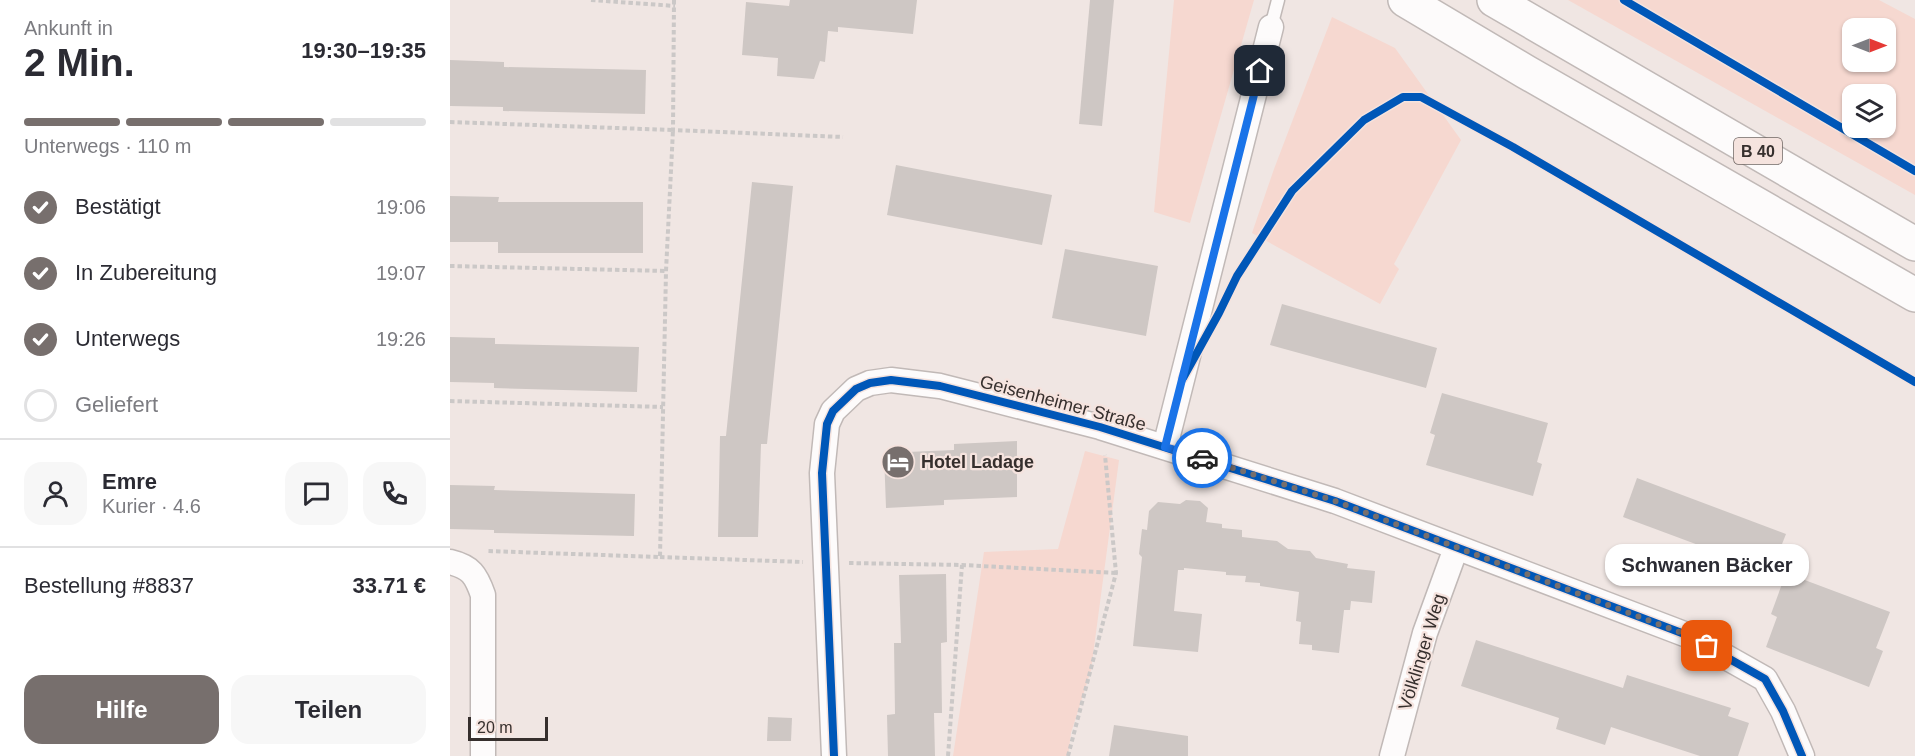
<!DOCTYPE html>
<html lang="de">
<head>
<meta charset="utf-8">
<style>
	:root { --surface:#fff; --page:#f7f7f7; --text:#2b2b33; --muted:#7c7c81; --line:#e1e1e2; --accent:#776f6d }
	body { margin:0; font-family:Helvetica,sans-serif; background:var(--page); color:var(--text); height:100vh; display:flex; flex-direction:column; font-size:22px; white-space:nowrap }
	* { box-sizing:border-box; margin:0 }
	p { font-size:20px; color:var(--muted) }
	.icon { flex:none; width:33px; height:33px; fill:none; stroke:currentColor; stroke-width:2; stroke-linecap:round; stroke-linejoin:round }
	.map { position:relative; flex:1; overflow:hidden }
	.drawer { display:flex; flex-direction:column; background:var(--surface); width:450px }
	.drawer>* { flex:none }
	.needle { width:39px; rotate:90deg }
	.controls { position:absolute; left:1392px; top:18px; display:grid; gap:12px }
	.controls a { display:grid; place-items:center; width:54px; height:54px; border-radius:12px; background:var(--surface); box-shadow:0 2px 4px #0004; font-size:30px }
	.scale { position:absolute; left:18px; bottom:15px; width:80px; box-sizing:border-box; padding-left:6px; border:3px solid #362f2d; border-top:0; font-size:16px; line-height:21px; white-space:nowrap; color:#362f2d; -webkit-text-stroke:4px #f5e3de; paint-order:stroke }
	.pin { position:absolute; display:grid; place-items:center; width:51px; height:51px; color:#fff; margin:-26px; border-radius:12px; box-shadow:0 3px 9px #0006 }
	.courier { position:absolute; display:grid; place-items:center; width:60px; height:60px; margin:-30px; border:4px solid #1a73e8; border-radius:50%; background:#fff; color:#222; box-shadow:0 2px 8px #0007 }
	.bubble { position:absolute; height:42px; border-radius:18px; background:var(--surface); box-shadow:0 2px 4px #0004; font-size:20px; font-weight:800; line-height:42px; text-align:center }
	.summary em { font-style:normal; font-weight:800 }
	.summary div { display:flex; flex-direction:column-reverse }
	.summary { display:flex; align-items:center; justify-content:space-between; height:102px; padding:0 24px }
	h1 { font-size:39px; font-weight:800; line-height:45px }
	.bar { display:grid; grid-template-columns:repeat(4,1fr); gap:9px 6px; align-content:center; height:72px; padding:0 24px }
	.bar i { height:8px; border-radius:4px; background:var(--line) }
	.bar .active { background:var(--accent) }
	.bar p { grid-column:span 4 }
	.line { display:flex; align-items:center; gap:15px; padding:0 24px; border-top:2px solid var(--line) }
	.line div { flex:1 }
	.round { display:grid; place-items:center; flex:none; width:63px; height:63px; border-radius:18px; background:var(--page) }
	ol { padding:0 24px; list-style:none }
	li { display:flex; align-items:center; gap:18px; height:66px }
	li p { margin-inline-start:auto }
	li .icon { padding:6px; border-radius:50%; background:var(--accent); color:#fff; stroke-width:4 }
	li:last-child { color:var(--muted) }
	li i { width:33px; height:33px; border:3px solid var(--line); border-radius:50% }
	.action { display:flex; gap:12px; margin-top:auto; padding:12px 24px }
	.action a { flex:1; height:69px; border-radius:18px; background:var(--accent); color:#fff; font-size:24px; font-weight:800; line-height:69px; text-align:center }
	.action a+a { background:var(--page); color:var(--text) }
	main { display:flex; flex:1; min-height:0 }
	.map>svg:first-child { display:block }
	.green { fill:#f6d8d0; fill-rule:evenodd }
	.building { fill:#cec7c4 }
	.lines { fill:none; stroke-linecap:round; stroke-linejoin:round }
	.lane-casing { stroke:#c1b9b7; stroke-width:15 }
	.street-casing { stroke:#c1b9b7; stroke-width:27 }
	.highway-casing { stroke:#c1b9b7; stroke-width:36 }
	.path { stroke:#cbc8c7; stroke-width:4; stroke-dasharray:4.5 3; stroke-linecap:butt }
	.lane { stroke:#fdfbfb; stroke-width:12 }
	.street { stroke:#fdfbfb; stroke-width:24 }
	.highway { stroke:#fdfbfb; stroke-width:33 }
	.cycleway-casing { stroke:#f5e3de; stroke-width:11 }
	.cycleway { stroke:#0057b8; stroke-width:8 }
	.done { stroke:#776f6d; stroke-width:6; stroke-dasharray:0 10.8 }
	.route { stroke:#1a73e8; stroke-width:8 }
	.labels { text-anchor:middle; stroke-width:4.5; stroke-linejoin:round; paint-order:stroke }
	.shield { fill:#f5e3de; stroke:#6f6562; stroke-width:1.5 }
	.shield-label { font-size:16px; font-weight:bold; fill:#362f2d }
	.street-label { font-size:18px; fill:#362f2d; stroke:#f5e3de }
	.poi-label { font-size:18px; font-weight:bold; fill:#362f2d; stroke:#f5e3de; text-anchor:start }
</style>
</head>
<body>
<main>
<section class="drawer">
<div class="summary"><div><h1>2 Min.</h1><p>Ankunft in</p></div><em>19:30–19:35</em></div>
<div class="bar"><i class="active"></i><i class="active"></i><i class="active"></i><i></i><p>Unterwegs · 110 m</p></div>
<ol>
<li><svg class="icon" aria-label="check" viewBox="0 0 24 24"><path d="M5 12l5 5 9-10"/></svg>Bestätigt<p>19:06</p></li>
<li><svg class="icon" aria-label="check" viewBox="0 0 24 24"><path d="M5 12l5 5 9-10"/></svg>In Zubereitung<p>19:07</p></li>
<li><svg class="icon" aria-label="check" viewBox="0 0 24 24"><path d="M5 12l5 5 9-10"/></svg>Unterwegs<p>19:26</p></li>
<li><i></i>Geliefert</li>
</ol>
<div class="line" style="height:108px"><a class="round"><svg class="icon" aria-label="person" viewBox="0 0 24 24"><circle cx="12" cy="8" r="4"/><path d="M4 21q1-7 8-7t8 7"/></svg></a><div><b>Emre</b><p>Kurier · 4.6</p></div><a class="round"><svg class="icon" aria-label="chat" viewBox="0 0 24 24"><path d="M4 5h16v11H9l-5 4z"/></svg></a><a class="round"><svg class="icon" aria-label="phone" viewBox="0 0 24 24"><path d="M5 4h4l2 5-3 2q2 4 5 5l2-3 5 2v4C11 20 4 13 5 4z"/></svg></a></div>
<div class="line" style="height:78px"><div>Bestellung #8837</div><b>33.71 €</b></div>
<div class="action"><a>Hilfe</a><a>Teilen</a></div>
</section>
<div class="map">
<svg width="1465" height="756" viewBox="0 0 1465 756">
	<rect width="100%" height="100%" fill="#f0e6e3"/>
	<!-- green -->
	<g class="green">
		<polygon points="724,0 804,0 740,223 704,212"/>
		<path d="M1118 0H1429L1465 19V195ZM1436 28V62H1402V28ZM1436 94V128H1402V94Z"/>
		<polygon points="882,17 945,48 1011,140 944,264 949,269 930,304 802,233 824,169"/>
		<polygon points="635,451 669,460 641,670 621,733 618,756 503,756 534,552 608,549"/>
	</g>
	<!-- building -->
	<g class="building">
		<polygon points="340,0 467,0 463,34 388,27 388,32 378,31 375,62 370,61 364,79 327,76 328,58 292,55 296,2 339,6"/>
		<polygon points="640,0 664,0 652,126 629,124"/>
		<polygon points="0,60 54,62 54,67 196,70 195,114 53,111 53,107 0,106"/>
		<polygon points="446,165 602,195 592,245 437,215"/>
		<polygon points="302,182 343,186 317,444 311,444 308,537 268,537 270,436 276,436"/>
		<polygon points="0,196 49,197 48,202 193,202 193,253 48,253 48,242 0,242"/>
		<polygon points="615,249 708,266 696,336 602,318"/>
		<polygon points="832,304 987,348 976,388 820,345"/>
		<polygon points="0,337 45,338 45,344 189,347 187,392 44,388 44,383 0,382"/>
		<polygon points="992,393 1098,423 1087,462 1092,464 1083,496 976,465 985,435 980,433"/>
		<polygon points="567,441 567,497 494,500 494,505 436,508 434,453 504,450 504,444"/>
		<polygon points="1187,478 1336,534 1321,572 1173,517"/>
		<polygon points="0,485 45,486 44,490 185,494 184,536 44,533 44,530 0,529"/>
		<polygon points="736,500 750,501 758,508 756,522 772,524 772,528 792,530 792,537 827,541 838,549 860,551 866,558 898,564 897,568 925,571 922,603 901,601 900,610 894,610 889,653 862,650 862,645 849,644 851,622 846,621 849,592 810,586 810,583 795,582 796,576 776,575 776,572 734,568 734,570 728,570 724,611 752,614 748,652 683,646 692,557 689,554 692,529 697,530 699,511 708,502 730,504"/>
		<polygon points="1336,573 1440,612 1426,648 1433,651 1419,687 1316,647 1327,617 1321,614"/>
		<polygon points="496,574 497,642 491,643 492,713 484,713 485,756 438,756 437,715 445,714 444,643 451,643 449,575"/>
		<polygon points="1026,640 1173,688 1177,675 1281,708 1278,716 1299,723 1288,756 1250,756 1161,727 1155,745 1106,729 1109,718 1011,686"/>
		<polygon points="318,717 342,718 341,741 317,741"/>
		<polygon points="664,725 738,736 738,756 659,756"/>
	</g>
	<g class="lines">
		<defs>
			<polyline id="lane" points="821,27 828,0"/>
			<g id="street">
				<polyline points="715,447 821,27"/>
				<path d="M0 562C21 567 26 575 33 595V756"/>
				<polyline points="384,756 372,473 377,424 383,411 406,389 420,383 441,380 490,386 650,427 885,501 1237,635 1315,679 1333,711 1352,756"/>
				<polyline points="942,756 975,633 1006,548"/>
			</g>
			<g id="highway">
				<polyline points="955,0 1076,72 1465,295"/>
				<polyline points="1044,0 1465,244"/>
			</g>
		</defs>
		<!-- lane casing -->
		<use href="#lane" class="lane-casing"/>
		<!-- street casing -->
		<use href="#street" class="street-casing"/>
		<!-- highway casing -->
		<use href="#highway" class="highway-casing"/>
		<!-- path -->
		<g class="path">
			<polyline points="141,0 225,6"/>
			<polyline points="224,0 223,130 393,137"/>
			<polyline points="0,122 223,130 216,271 210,557 36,551"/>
			<polyline points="0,266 216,271"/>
			<polyline points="0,401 213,407"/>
			<polyline points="210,557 353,562"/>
			<polyline points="399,563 512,565 666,573"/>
			<polyline points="498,756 512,565"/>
			<polyline points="618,756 666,573 655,455"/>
		</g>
		<!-- lane -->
		<use href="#lane" class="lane"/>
		<!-- street -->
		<use href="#street" class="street"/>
		<!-- highway -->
		<use href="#highway" class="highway"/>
		<defs>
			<g id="cycleway">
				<polyline points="1174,0 1465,171"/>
				<polyline points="733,378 769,313 787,276 842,191 914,120 953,97 971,97 1063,147 1465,382"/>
				<polyline points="384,756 372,473 377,424 383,411 406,389 420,383 441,380 490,386 650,427 885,501 1237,635 1315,679 1333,711 1352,756"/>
			</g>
		</defs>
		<!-- cycleway casing -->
		<use href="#cycleway" class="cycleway-casing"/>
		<!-- cycleway -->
		<use href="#cycleway" class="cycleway"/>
	</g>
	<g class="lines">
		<!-- done -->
		<polyline class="done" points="752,458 885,501 1237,635 1257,646"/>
		<!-- route -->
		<polyline class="route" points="752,458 715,447 810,71"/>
	</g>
	<!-- icons -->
	<defs>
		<symbol id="hotel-disc" viewBox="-11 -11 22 22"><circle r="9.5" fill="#776f6d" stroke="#f5e3de"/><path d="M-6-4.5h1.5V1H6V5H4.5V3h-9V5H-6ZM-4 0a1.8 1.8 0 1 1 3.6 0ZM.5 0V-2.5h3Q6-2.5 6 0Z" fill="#fff"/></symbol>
	</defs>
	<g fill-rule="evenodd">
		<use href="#hotel-disc" x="429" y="443" width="38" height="38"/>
	</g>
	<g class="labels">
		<!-- shield labels -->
		<rect class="shield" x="1284" y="138" width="48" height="26" rx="4.5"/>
		<g class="shield-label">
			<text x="1308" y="157">B 40</text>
		</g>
		<!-- street labels -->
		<g class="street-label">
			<text transform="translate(613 403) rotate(15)" y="6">Geisenheimer Straße</text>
			<text transform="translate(972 652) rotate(-73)" y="6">Völklinger Weg</text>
		</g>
		<!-- poi labels -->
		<g class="poi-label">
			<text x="471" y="468">Hotel Ladage</text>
		</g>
	</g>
</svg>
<div class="controls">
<a><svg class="needle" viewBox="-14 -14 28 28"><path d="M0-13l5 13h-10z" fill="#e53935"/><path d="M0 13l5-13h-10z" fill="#7c7c81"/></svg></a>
<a><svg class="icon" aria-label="layers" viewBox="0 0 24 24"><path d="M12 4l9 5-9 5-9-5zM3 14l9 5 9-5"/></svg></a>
</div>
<div class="scale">20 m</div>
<div class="pin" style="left:1257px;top:646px;background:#ea580c"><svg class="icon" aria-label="bag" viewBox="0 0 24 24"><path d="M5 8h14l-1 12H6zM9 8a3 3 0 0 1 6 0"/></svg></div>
<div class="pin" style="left:810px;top:71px;background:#1f2937"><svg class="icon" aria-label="home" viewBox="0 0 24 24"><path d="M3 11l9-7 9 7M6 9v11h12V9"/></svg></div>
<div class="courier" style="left:752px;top:458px"><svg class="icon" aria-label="car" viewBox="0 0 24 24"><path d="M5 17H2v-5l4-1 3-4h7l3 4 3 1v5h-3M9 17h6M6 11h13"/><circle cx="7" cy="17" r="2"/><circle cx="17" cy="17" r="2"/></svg></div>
<div class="bubble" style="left:1155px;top:544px;width:204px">Schwanen Bäcker</div>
</div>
</main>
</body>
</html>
